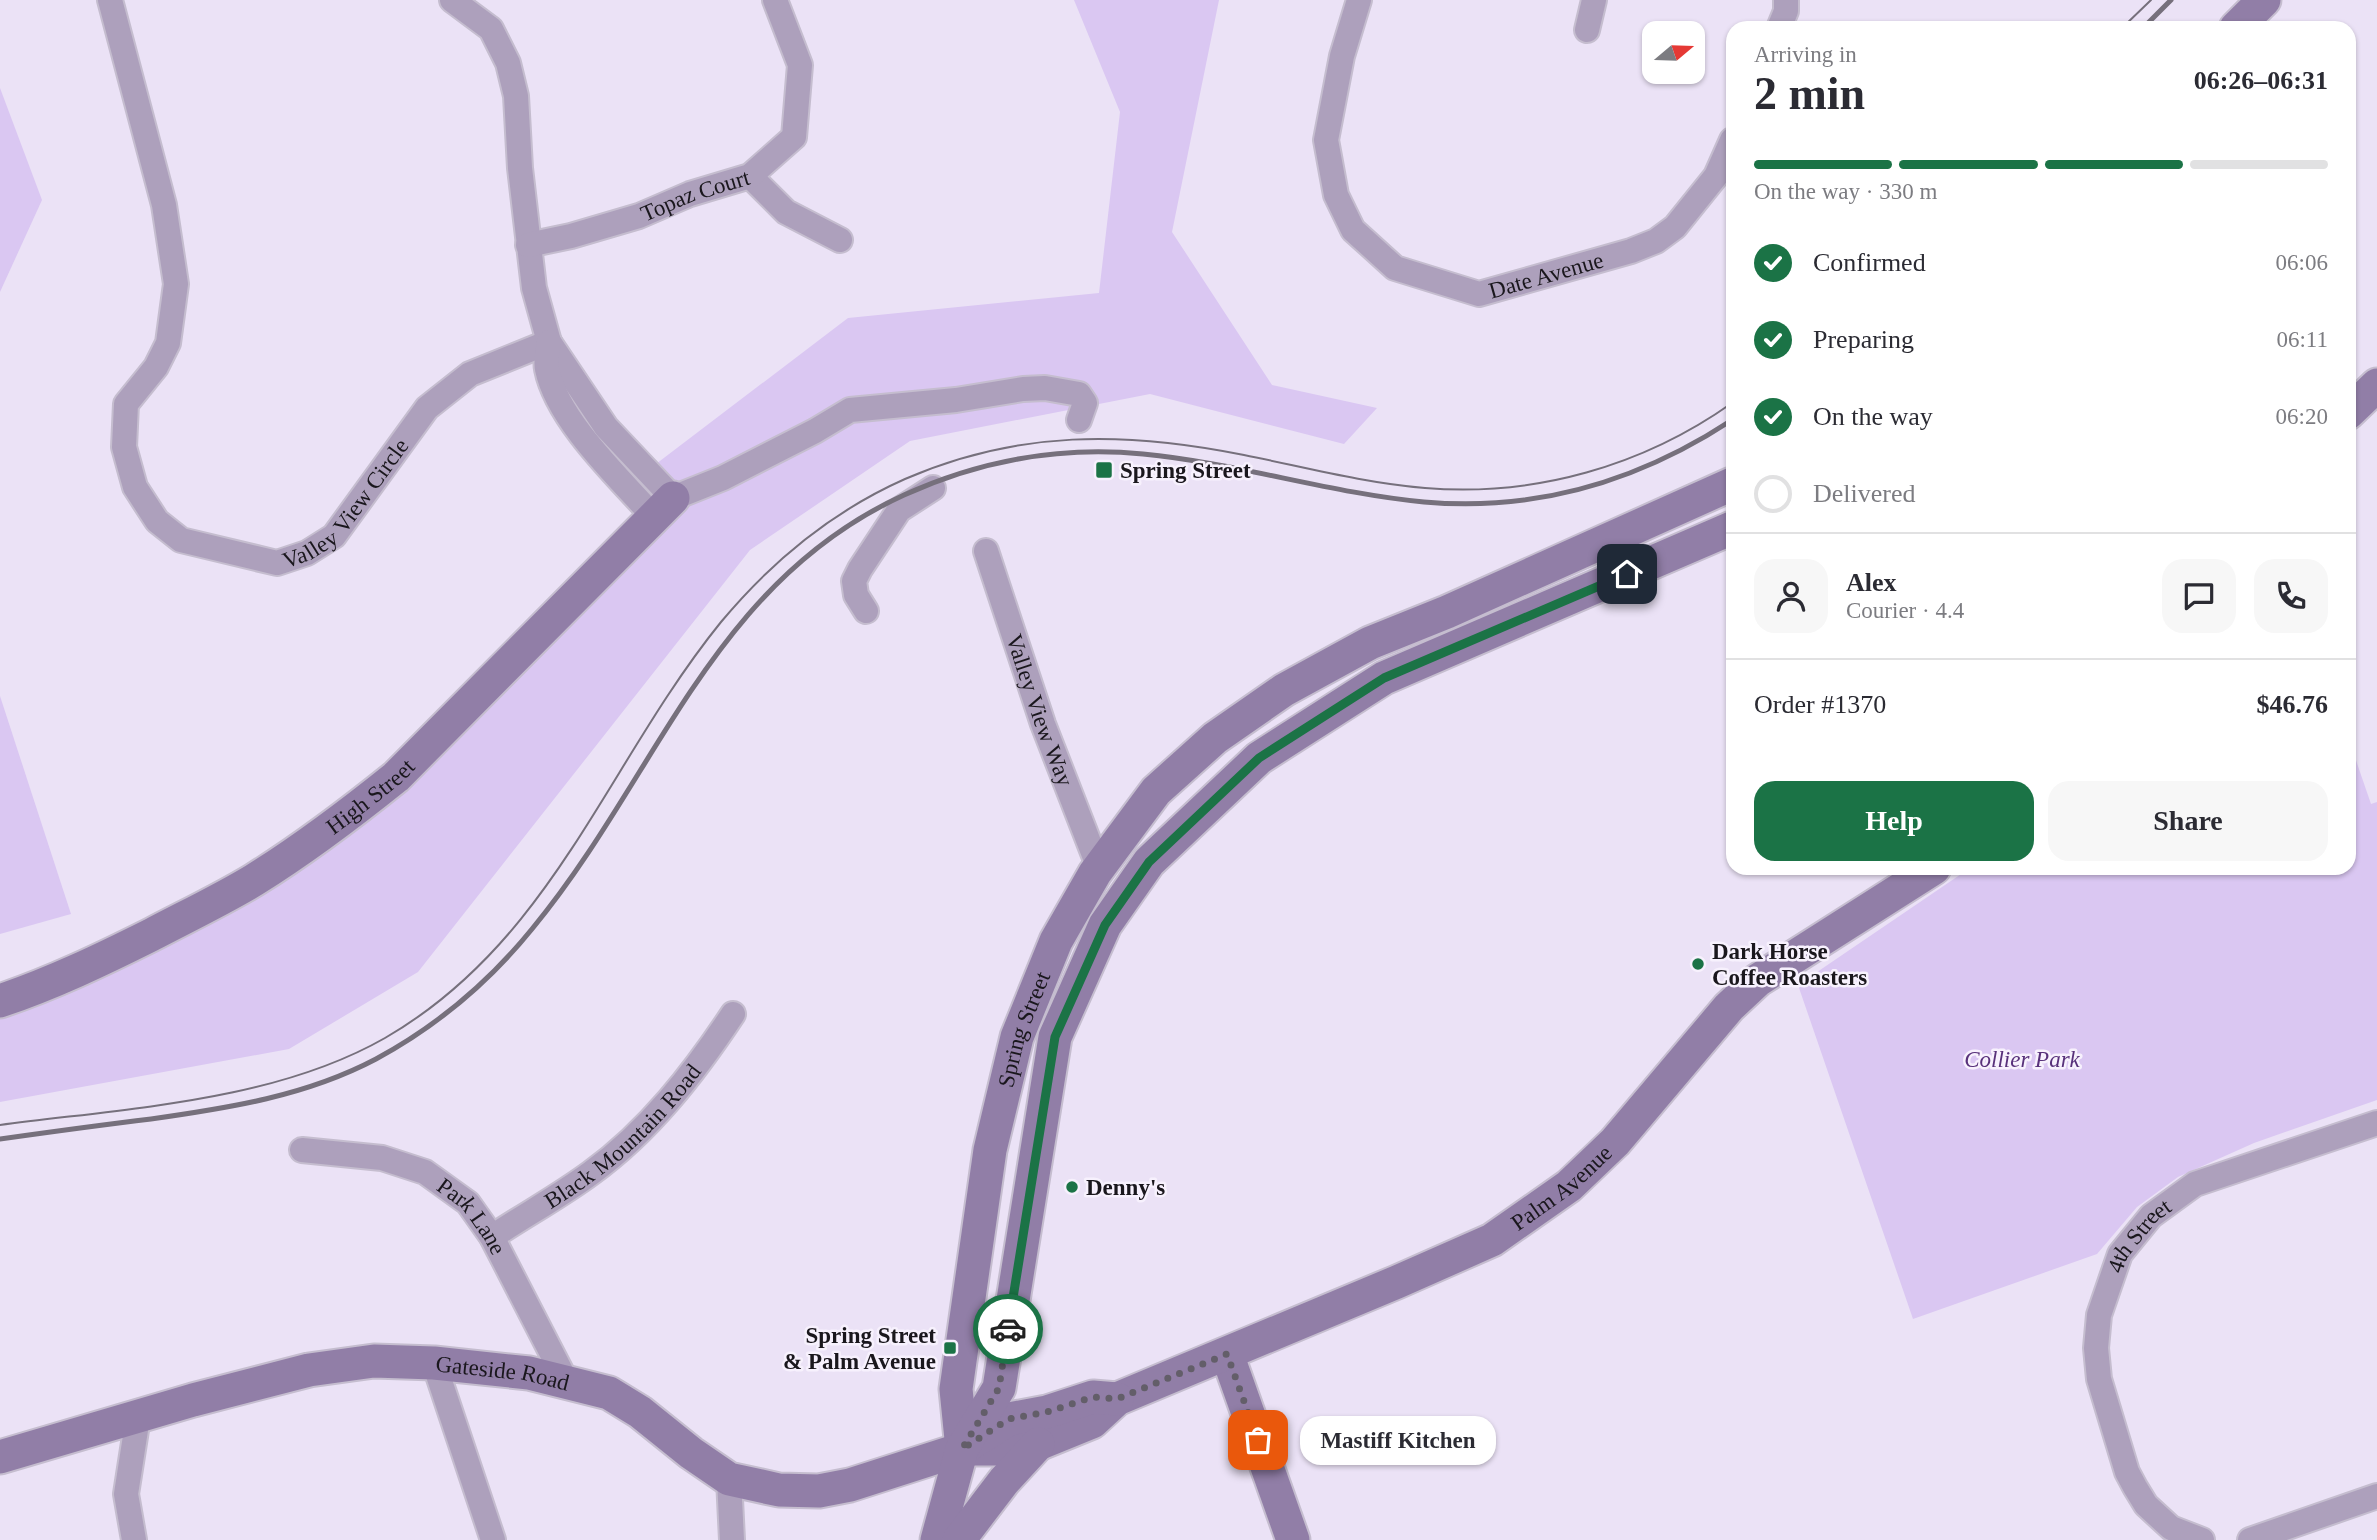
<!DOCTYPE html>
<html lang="en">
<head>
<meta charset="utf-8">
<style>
	:root { --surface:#fff; --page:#f7f7f7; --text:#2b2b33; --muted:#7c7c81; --line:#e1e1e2; --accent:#1b7346 }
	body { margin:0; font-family:"Times New Roman",serif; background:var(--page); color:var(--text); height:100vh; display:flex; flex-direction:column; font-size:26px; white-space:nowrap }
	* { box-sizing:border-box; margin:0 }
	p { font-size:23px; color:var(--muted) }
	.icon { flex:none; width:38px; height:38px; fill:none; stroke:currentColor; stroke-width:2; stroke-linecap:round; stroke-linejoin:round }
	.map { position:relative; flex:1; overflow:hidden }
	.drawer { position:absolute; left:1726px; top:21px; width:630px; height:854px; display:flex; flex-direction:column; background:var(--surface); border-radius:21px; box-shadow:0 2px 5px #0004 }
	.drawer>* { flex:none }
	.needle { width:46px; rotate:71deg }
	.controls { position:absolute; left:1642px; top:21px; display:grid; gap:14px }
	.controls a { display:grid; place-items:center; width:63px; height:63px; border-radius:14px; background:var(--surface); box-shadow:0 2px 5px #0004; font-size:35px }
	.pin { position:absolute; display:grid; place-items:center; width:60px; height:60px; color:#fff; margin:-30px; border-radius:14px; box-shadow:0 4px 10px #0006 }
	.courier { position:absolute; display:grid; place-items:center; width:70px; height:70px; margin:-35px; border:5px solid #1b7346; border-radius:50%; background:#fff; color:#222; box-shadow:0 2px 9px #0007 }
	.bubble { position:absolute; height:49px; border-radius:21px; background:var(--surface); box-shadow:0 2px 5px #0004; font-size:23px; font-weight:700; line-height:49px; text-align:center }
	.head em { font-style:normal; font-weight:700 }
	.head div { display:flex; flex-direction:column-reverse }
	.head { display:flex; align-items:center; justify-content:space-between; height:119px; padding:0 28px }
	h1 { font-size:46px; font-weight:700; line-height:52px }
	.bar { display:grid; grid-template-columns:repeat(4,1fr); gap:10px 7px; align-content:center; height:84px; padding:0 28px }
	.bar i { height:9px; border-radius:5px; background:var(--line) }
	.bar .selected { background:var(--accent) }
	.bar p { grid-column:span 4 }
	.line { display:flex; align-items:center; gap:18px; padding:0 28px; border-top:2px solid var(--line) }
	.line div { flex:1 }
	.round { display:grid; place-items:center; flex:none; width:74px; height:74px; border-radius:21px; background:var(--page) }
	ol { padding:0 28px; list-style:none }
	li { display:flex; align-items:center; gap:21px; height:77px }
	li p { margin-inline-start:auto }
	li .icon { padding:7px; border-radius:50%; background:var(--accent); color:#fff; stroke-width:4 }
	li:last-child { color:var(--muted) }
	li i { width:38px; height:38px; border:4px solid var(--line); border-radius:50% }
	.primary-button { display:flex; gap:14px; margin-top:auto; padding:14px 28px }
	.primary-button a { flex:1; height:80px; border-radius:21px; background:var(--accent); color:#fff; font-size:28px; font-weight:700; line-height:80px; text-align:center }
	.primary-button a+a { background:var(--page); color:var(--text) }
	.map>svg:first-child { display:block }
	.green { fill:#dac7f2 }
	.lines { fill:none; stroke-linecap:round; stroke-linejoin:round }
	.street-casing { stroke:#c5bdcf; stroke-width:28 }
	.secondary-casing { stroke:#c5bdcf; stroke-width:37 }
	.street { stroke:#ada0bc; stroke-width:24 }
	.secondary { stroke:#917ea7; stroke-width:33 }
	.tram { stroke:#76707c; stroke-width:2 }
	.rail { stroke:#76707c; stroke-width:5 }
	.done { stroke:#635e69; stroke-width:7; stroke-dasharray:0 12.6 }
	.route { stroke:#1b7346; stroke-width:9 }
	.poi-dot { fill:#1b7346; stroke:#f7f1fd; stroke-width:2.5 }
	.labels { text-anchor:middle; stroke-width:5; stroke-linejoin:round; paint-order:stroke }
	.street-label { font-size:23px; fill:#1a171d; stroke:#f7f1fd }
	.poi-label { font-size:23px; font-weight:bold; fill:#1a171d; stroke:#f7f1fd; text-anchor:start }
	.park-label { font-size:23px; font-style:italic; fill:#58317b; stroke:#f7f1fd }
</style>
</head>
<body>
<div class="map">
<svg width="2377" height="1540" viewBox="0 0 2377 1540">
	<rect width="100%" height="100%" fill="#ebe2f6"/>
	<!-- green -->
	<g class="green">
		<polygon points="1074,0 1219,0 1172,232 1272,385 1377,408 1344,444 1150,394 910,441 750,550 418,972 289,1049 0,1102 0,983 203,909 300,850 673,498 652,467 848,318 1099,293 1120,112"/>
		<polygon points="0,88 42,200 0,292"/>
		<polygon points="0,696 71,914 0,934"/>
		<polygon points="2349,740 2371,804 2377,802 2377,1100 2254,1143 2178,1177 2137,1207 2097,1254 1913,1319 1798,985 1970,868 2348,868"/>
	</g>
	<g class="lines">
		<defs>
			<g id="street">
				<path id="s1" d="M110 0 164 205 176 284 168 343 156 367 126 404 124 447 135 487 157 521 181 540 277 563 307 553 334 536 427 408 470 374 549 342"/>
				<polyline points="452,0 491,29 508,63 516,96 520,168 534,288 549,342 606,427 673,498 723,478 815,431 850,410 956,400 1023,389 1045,388 1079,394 1085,403 1079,420"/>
				<path id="s2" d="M1359 0 1342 56 1326 140 1336 195 1353 230 1395 268 1479 294 1631 251 1656 241 1675 227 1716 176 1732 140"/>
				<polyline points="1779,28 1786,11 1786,0"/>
				<polyline points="1587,30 1594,0"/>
				<polyline points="750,176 786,212 840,240"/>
				<path id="s3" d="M528 245 571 236 639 216 690 194 750 176 794 137 800 65 775 0"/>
				<path d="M549 342C548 350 545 361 547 369 557 420 620 479 654 517"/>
				<path id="s4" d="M986 551 1043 724 1099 868"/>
				<polyline points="866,611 856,595 854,581 860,569 899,510 933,488"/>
				<path id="s5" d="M302 1150 382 1158 425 1172 468 1203 492 1237 566 1381"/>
				<path id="s6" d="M492 1237C525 1215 560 1196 591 1173 649 1131 694 1073 733 1014"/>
				<polyline points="434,1363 493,1540"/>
				<polyline points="729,1479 732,1540"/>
				<polyline points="134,1540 126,1494 138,1417"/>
				<path id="s7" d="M2202 1540 2171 1528 2146 1505 2135 1487 2127 1472 2099 1379 2096 1348 2099 1315 2120 1254 2151 1216 2195 1184 2377 1123"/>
				<polyline points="2250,1540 2377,1496"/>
			</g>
			<g id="secondary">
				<polyline points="2236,28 2264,0"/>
				<polyline points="2348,413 2377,385"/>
				<path id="s8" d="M0 1001C53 983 101 960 151 935 185 917 221 900 254 880 304 849 350 814 396 777L673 498"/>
				<polyline points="1227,1354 1293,1540"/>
				<path id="s9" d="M962 1449 956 1389 990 1150 1017 1037 1056 941 1095 873 1156 791 1215 738 1284 690 1370 643 1447 612 1732 484"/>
				<path id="s10" d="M962 1449H1003L1038 1444 1092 1422 1117 1399 1397 1282 1492 1240 1569 1186 1615 1142 1729 1007 1758 980 1934 868"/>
				<path id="s11" d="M0 1457 193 1400 309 1370 374 1361 434 1363 529 1373 609 1393 640 1412 691 1453 729 1479 779 1490 819 1491 850 1485 962 1449 1009 1419 1047 1412 1093 1397 1117 1399"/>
				<polyline points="937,1540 962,1449 999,1388 1055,1037 1105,925 1149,862 1259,758 1384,678 1732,528"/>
				<polyline points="959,1540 1004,1481 1038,1444"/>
			</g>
		</defs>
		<!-- street casing -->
		<use href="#street" class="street-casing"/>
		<!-- secondary casing -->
		<use href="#secondary" class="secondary-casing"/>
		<!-- street -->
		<use href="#street" class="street"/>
		<!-- secondary -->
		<use href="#secondary" class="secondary"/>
		<!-- tram -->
		<g class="tram">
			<polyline points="2122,28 2151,0"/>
			<path d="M0 1125C126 1108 273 1102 385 1038 553 941 606 764 721 622 771 562 833 511 905 479 1018 430 1125 431 1244 455 1304 467 1364 483 1425 488 1535 497 1643 466 1732 403"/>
		</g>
		<!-- rail -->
		<g class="rail">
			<polyline points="2143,28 2171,0"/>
			<path d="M0 1139C50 1132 101 1125 151 1119 229 1108 306 1096 376 1059 437 1026 489 982 532 929 658 777 711 583 904 495 979 461 1061 446 1143 454 1237 463 1329 493 1424 502 1536 512 1639 481 1732 420"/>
		</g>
	</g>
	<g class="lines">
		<!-- done -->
		<polyline class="done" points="1008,1329 999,1388 962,1449 1009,1419 1047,1412 1093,1397 1117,1399 1227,1354 1258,1440"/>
		<!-- route -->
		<polyline class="route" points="1008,1329 1055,1037 1105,925 1149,862 1259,758 1384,678 1627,574"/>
	</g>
	<!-- markers -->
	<g class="poi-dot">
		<rect x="1095" y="461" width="18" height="18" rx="3.5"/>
		<circle cx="1698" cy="964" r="7"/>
		<circle cx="1072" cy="1187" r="7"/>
		<rect x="943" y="1341" width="14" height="14" rx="3.5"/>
	</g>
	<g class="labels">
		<!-- street labels -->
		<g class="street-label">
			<text dy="8" stroke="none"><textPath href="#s3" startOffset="175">Topaz Court</textPath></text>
			<text dy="8" stroke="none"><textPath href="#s2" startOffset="453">Date Avenue</textPath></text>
			<text dy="8" stroke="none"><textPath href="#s1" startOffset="774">Valley View Circle</textPath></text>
			<text dy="8" stroke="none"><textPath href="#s4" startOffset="168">Valley View Way</textPath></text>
			<text dy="8" stroke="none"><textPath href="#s8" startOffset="425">High Street</textPath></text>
			<text dy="8" stroke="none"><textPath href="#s9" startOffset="427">Spring Street</textPath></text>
			<text dy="8" stroke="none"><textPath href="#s6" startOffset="166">Black Mountain Road</textPath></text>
			<text dy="8" stroke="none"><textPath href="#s10" startOffset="663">Palm Avenue</textPath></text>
			<text dy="8" stroke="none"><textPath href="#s5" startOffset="191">Park Lane</textPath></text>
			<text dy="8" stroke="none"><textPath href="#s7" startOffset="357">4th Street</textPath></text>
			<text dy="8" stroke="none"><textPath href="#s11" startOffset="516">Gateside Road</textPath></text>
		</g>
		<!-- poi labels -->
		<g class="poi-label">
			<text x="1120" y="478">Spring Street</text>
			<text x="1712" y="959">Dark Horse<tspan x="1712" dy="26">Coffee Roasters</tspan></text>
			<text x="1086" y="1195">Denny's</text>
			<text x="936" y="1343" text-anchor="end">Spring Street<tspan x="936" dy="26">&amp; Palm Avenue</tspan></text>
		</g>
		<!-- park labels -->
		<g class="park-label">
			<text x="2022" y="1067">Collier Park</text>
		</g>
	</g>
</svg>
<div class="controls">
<a><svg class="needle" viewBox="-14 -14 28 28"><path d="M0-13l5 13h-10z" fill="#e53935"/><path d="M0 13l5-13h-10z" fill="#7c7c81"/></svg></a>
</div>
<div class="pin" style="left:1258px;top:1440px;background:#ea580c"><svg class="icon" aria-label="bag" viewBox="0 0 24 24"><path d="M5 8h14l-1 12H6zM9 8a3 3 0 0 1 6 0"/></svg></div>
<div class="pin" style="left:1627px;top:574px;background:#1f2937"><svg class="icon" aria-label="home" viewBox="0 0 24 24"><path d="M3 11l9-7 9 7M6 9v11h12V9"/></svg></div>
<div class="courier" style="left:1008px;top:1329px"><svg class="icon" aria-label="car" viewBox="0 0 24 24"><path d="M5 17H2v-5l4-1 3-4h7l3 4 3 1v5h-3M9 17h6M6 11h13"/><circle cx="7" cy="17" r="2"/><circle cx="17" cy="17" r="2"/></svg></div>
<div class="bubble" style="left:1300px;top:1416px;width:196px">Mastiff Kitchen</div>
<section class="drawer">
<div class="head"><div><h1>2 min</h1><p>Arriving in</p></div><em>06:26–06:31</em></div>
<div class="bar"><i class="selected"></i><i class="selected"></i><i class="selected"></i><i></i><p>On the way · 330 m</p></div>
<ol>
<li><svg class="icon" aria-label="check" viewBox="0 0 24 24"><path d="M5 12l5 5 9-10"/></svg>Confirmed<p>06:06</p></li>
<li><svg class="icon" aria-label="check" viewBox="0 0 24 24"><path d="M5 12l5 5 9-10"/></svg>Preparing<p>06:11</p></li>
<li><svg class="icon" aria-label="check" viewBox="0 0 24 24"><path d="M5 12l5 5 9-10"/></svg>On the way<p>06:20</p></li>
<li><i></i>Delivered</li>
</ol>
<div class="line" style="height:126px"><a class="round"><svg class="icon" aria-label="person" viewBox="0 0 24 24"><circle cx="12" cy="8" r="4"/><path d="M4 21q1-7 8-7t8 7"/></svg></a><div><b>Alex</b><p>Courier · 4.4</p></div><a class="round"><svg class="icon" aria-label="chat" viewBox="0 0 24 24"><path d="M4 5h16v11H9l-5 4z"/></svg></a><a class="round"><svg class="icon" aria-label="phone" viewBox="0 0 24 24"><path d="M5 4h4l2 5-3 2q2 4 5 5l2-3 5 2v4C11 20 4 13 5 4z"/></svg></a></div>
<div class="line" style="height:91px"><div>Order #1370</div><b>$46.76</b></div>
<div class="primary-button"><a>Help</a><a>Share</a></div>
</section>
</div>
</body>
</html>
